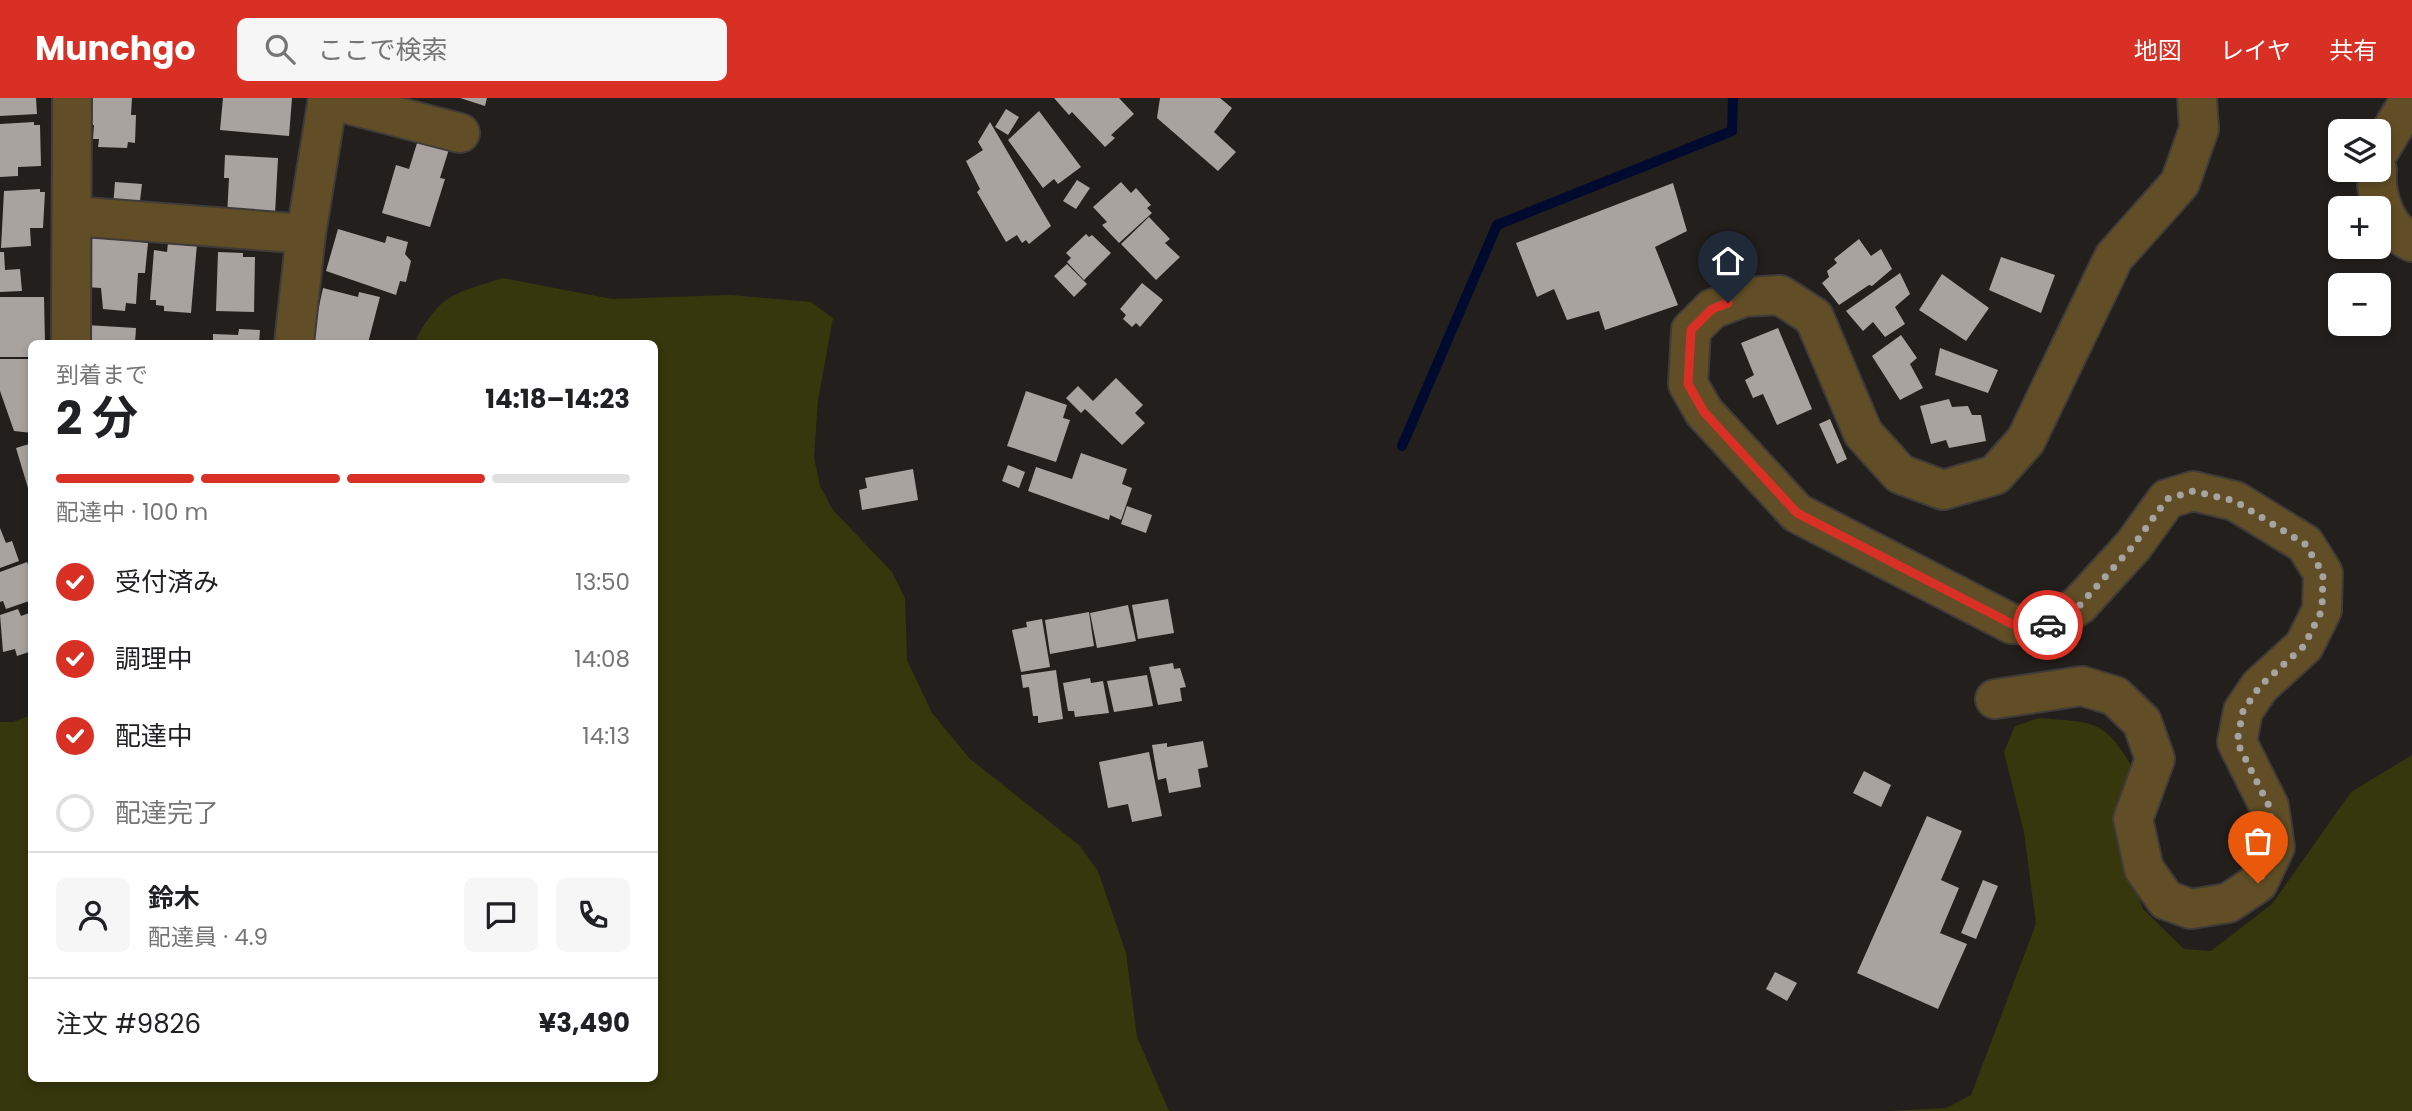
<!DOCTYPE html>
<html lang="ja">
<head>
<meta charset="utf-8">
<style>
	:root { --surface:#fff; --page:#f6f6f6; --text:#202124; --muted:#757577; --line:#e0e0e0; --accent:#d93025 }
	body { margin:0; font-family:Poppins,"Noto Sans JP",sans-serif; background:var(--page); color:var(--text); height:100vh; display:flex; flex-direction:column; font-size:26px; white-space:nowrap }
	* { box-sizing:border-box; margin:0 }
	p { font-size:23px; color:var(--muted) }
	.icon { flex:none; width:38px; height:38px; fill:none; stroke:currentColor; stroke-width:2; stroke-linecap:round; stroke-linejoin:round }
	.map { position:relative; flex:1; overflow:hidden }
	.details { position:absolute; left:28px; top:242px; width:630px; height:742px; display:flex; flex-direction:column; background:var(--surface); border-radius:10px; box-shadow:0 4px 10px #0003 }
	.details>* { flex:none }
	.controls { position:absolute; left:2328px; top:21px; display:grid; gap:14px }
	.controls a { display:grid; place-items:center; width:63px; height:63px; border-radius:10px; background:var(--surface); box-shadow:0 4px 10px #0003; font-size:35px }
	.pin { position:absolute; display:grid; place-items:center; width:60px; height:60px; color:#fff; margin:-72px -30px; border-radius:50% 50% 50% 0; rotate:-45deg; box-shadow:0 0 7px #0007 }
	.pin .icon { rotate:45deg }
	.courier { position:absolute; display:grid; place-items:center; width:70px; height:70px; margin:-35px; border:5px solid #d93025; border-radius:50%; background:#fff; color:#222; box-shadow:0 2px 9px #0007 }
	.overview em { font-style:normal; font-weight:700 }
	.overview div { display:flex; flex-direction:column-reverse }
	.overview { display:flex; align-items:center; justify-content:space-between; height:119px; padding:0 28px }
	h1 { font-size:46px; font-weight:700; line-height:52px }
	.bar { display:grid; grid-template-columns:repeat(4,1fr); gap:10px 7px; align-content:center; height:84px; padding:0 28px }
	.bar i { height:9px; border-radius:5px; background:var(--line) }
	.bar .on { background:var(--accent) }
	.bar p { grid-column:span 4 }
	.line { display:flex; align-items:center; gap:18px; padding:0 28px; border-top:2px solid var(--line) }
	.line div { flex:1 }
	.round { display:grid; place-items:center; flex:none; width:74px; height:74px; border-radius:10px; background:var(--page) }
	ol { padding:0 28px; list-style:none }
	li { display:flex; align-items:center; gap:21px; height:77px }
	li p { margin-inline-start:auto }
	li .icon { padding:7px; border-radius:50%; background:var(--accent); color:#fff; stroke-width:4 }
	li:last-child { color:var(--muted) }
	li i { width:38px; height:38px; border:4px solid var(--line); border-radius:50% }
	header { display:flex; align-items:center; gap:42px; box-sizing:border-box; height:98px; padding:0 35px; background:var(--accent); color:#fff }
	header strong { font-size:33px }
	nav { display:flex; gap:38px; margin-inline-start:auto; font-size:24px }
	.search { width:490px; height:63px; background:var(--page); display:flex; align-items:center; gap:18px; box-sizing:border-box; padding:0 24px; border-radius:10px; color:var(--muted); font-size:26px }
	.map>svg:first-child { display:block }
	.green { fill:#36370c }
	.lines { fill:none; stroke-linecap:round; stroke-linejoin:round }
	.stream { stroke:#000a2f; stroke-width:10 }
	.building { fill:#a9a39f }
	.minor-casing { stroke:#3f3b39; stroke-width:42 }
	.minor { stroke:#624e26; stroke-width:38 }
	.done { stroke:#a6a3a1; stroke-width:7; stroke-dasharray:0 12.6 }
	.route { stroke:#d93025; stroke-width:9 }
</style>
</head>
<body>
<header>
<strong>Munchgo</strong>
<div class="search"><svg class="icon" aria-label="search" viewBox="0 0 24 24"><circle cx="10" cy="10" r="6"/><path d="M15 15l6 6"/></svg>ここで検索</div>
<nav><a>地図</a><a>レイヤ</a><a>共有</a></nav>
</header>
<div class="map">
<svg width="2412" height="1013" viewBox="0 0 2412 1013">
	<rect width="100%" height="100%" fill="#231f1c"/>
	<!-- green -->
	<g class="green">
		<path d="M503 180 612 201 731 197 811 204 833 220 818 302 814 359 820 388 833 412 892 474 905 500 907 562 932 615 970 661 1079 747 1098 773 1126 855 1137 939 1169 1013H0V624H13L31 617 32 980H654V245H414C440 196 452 196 503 180Z"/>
		<path d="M2039 620C2090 625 2103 619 2131 667L2114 732 2143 811 2184 851 2211 853 2272 806 2351 694 2412 657V1013H1889L1946 1010 1971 997 2036 826 2024 734 2004 654 2015 628Z"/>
	</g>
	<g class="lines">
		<!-- stream -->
		<polyline class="stream" points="1402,348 1497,127 1732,33 1733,0"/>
	</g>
	<!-- building -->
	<g class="building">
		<polygon points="0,0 36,0 37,16 0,18"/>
		<polygon points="85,0 132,0 131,17 136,17 135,45 128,44 127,50 98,49 99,41 93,41 94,27 84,27"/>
		<polygon points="223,0 292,0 289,38 220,32"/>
		<polygon points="460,0 487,0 485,8"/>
		<polygon points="1054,0 1119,0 1134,16 1111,37 1115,40 1105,49 1072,14 1069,17"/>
		<polygon points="1160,0 1220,0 1232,10 1214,34 1236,54 1218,73 1157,20"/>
		<polygon points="1006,11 1019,19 1008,37 995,29"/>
		<polygon points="1039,13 1081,69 1058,86 1054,81 1043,90 1008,42"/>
		<polygon points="34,24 34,27 40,27 41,68 18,69 18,78 0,79 0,26"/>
		<polygon points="990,24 1051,128 1029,146 1026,142 1022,145 1017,137 1006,144 977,94 980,91 966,63 983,52 978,44"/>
		<polygon points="418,42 449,51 440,80 445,81 430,129 382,115 396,67 409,71"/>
		<polygon points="225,57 278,60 275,116 227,118 229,80 224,80"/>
		<polygon points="1077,82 1090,90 1076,111 1063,103"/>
		<polygon points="115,84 142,86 139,111 113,109"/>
		<polygon points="1121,84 1131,95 1136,90 1151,107 1147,110 1152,115 1119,145 1102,127 1107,124 1093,109"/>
		<polygon points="1673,85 1687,133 1655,149 1678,207 1605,232 1599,213 1567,222 1554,191 1537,199 1516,145"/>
		<polygon points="40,91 40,94 45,94 43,130 30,130 31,148 1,150 4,93"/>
		<polygon points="1149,119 1170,141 1165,145 1180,159 1156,182 1121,146"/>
		<polygon points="338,131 385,145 387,138 408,144 405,156 411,163 406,184 400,183 396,197 326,173"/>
		<polygon points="106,135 134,137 134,143 148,145 145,175 138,175 136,206 126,205 125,213 103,211 101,190 86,189 89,140 106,141"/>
		<polygon points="1086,136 1089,139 1092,137 1111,155 1084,182 1067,164 1071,160 1066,155"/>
		<polygon points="1859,141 1871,158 1881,151 1892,171 1872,188 1869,187 1839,207 1822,185 1829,179 1827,173 1837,165 1834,161"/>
		<polygon points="168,145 197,146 191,215 164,213 164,208 156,207 156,202 150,202 154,152 167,154"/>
		<polygon points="0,154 4,154 5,172 20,171 22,193 0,194"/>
		<polygon points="218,154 243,155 243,159 255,159 254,214 216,213"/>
		<polygon points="2001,159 2055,177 2041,215 1989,192"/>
		<polygon points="1067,166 1087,186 1074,199 1054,178"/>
		<polygon points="1900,175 1910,196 1895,209 1905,226 1885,239 1873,224 1863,233 1846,213"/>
		<polygon points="1942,176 1989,210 1966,243 1919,212"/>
		<polygon points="1142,185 1163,202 1140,229 1136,225 1132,229 1123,221 1126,217 1120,211"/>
		<polygon points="323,190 358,199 359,194 380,199 368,245 311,245"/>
		<polygon points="0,199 44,199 45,245 32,245 32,259 0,259"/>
		<polygon points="86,227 136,230 135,245 85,245"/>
		<polygon points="1778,230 1812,311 1777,327 1763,296 1753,300 1745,282 1754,277 1741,245"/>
		<polygon points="239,231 260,232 259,245 213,245 213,236 238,237"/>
		<polygon points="1901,237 1917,260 1910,266 1923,290 1900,302 1872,258"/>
		<polygon points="1940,250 1998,272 1988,295 1935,277"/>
		<polygon points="0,261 32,261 32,335 14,333 0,293"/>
		<polygon points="1116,280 1143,307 1135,315 1145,325 1122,347 1085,311 1081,315 1066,300 1078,288 1093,303"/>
		<polygon points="1026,293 1067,307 1063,320 1070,322 1056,364 1007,348"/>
		<polygon points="1949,301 1952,309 1968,308 1972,317 1981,317 1986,343 1949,350 1946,342 1931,346 1920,308"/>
		<polygon points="1830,321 1847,361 1837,366 1819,326"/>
		<polygon points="29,346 32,356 31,400 16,350"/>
		<polygon points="1081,355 1127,371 1122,386 1132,390 1121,422 1110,417 1109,422 1028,393 1036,369 1072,381"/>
		<polygon points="1008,367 1025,374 1019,390 1002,383"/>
		<polygon points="913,371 918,402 862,412 859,392 867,390 865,380"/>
		<polygon points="1127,408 1152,417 1146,435 1121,426"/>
		<polygon points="0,430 6,445 12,443 19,463 0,470"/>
		<polygon points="27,464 32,476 32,502 6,511 3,503 0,504 0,474"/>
		<polygon points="1168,501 1174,535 1138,541 1132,507"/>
		<polygon points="1128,507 1136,543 1097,550 1090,515"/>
		<polygon points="18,511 21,518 32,514 32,553 17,558 15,551 3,554 0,517"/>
		<polygon points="1089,514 1094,548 1050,556 1045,522"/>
		<polygon points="1042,521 1050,569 1021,574 1012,532 1027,529 1026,524"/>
		<polygon points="1173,565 1174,571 1180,570 1186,589 1180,590 1182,603 1158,607 1149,569"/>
		<polygon points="1056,572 1063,621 1038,625 1038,618 1033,618 1029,589 1023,590 1021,577"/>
		<polygon points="1147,577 1153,608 1114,614 1107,583"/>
		<polygon points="1090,580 1091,585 1103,583 1109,615 1075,619 1074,613 1068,613 1063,585"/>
		<polygon points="1203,643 1208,669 1198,671 1201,689 1169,695 1166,680 1158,682 1152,647 1167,645 1167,649"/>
		<polygon points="1149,654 1162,718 1132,724 1128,706 1108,710 1099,664"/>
		<polygon points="1864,673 1891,687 1881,709 1853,695"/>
		<polygon points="1927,718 1962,733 1941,782 1959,790 1940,835 1967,846 1938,911 1857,875"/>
		<polygon points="1983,782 1998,788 1976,841 1961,835"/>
		<polygon points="1775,874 1797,885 1787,903 1766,891"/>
	</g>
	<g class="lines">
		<defs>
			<g id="minor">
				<polyline points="328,1 460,35"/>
				<polyline points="2378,55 2411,0"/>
				<path d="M2377 72C2375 99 2386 132 2412 144"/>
				<polyline points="72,118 306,136"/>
				<polyline points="71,245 72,0"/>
				<polyline points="294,245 306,136 328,0"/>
				<polyline points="1995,601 2082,588 2115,598 2142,624 2155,661 2133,721 2144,771 2166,802 2191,811 2228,805 2258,785 2275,749 2269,708 2237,644 2243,613 2260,588 2304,548 2322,512 2323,475 2305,446 2235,403 2193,393 2167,401 2133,448 2079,507 2046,528 2012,526 1797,415 1704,314 1688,286 1691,232 1712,211 1744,199 1780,197 1814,219 1863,335 1900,376 1943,392 1995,377 2026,342 2114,159 2180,85 2199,31 2197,0"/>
			</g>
		</defs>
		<!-- minor casing -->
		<use href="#minor" class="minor-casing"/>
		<!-- minor -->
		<use href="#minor" class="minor"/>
	</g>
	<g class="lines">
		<!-- done -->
		<polyline class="done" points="2048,527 2079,508 2133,448 2167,401 2193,393 2235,403 2305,446 2323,475 2322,512 2304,548 2260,588 2243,613 2237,644 2269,708 2275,749 2258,785"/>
		<!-- route -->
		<polyline class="route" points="1728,205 1712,211 1691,232 1688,286 1704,314 1797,415 2012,526 2048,527"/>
	</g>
</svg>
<div class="controls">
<a><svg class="icon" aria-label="layers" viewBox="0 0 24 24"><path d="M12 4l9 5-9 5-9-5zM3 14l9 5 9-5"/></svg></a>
<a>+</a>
<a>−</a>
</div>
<div class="pin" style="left:2258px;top:785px;background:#ea580c"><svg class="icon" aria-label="bag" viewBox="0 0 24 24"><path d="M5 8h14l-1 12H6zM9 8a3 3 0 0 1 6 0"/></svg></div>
<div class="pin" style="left:1728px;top:205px;background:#1f2937"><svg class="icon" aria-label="home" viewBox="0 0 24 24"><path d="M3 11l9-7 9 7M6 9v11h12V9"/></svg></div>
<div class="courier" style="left:2048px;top:527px"><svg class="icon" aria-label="car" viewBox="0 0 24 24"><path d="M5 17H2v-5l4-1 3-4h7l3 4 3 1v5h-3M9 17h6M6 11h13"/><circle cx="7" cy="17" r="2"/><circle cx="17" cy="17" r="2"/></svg></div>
<section class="details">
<div class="overview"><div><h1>2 分</h1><p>到着まで</p></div><em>14:18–14:23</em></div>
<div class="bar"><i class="on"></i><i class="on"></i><i class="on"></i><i></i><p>配達中 · 100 m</p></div>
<ol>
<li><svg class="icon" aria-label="check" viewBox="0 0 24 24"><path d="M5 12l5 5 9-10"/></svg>受付済み<p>13:50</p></li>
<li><svg class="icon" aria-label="check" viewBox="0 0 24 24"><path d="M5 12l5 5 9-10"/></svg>調理中<p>14:08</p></li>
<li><svg class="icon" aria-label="check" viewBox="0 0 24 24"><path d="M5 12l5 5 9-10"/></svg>配達中<p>14:13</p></li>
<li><i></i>配達完了</li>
</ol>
<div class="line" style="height:126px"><a class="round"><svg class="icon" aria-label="person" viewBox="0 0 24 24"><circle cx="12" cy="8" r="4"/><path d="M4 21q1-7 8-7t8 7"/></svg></a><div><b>鈴木</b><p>配達員 · 4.9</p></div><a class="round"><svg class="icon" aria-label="chat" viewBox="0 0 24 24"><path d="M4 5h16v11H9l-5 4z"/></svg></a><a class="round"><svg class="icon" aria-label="phone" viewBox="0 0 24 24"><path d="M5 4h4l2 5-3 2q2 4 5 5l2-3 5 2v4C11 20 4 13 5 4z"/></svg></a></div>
<div class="line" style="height:91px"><div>注文 #9826</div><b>¥3,490</b></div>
</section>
</div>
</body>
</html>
